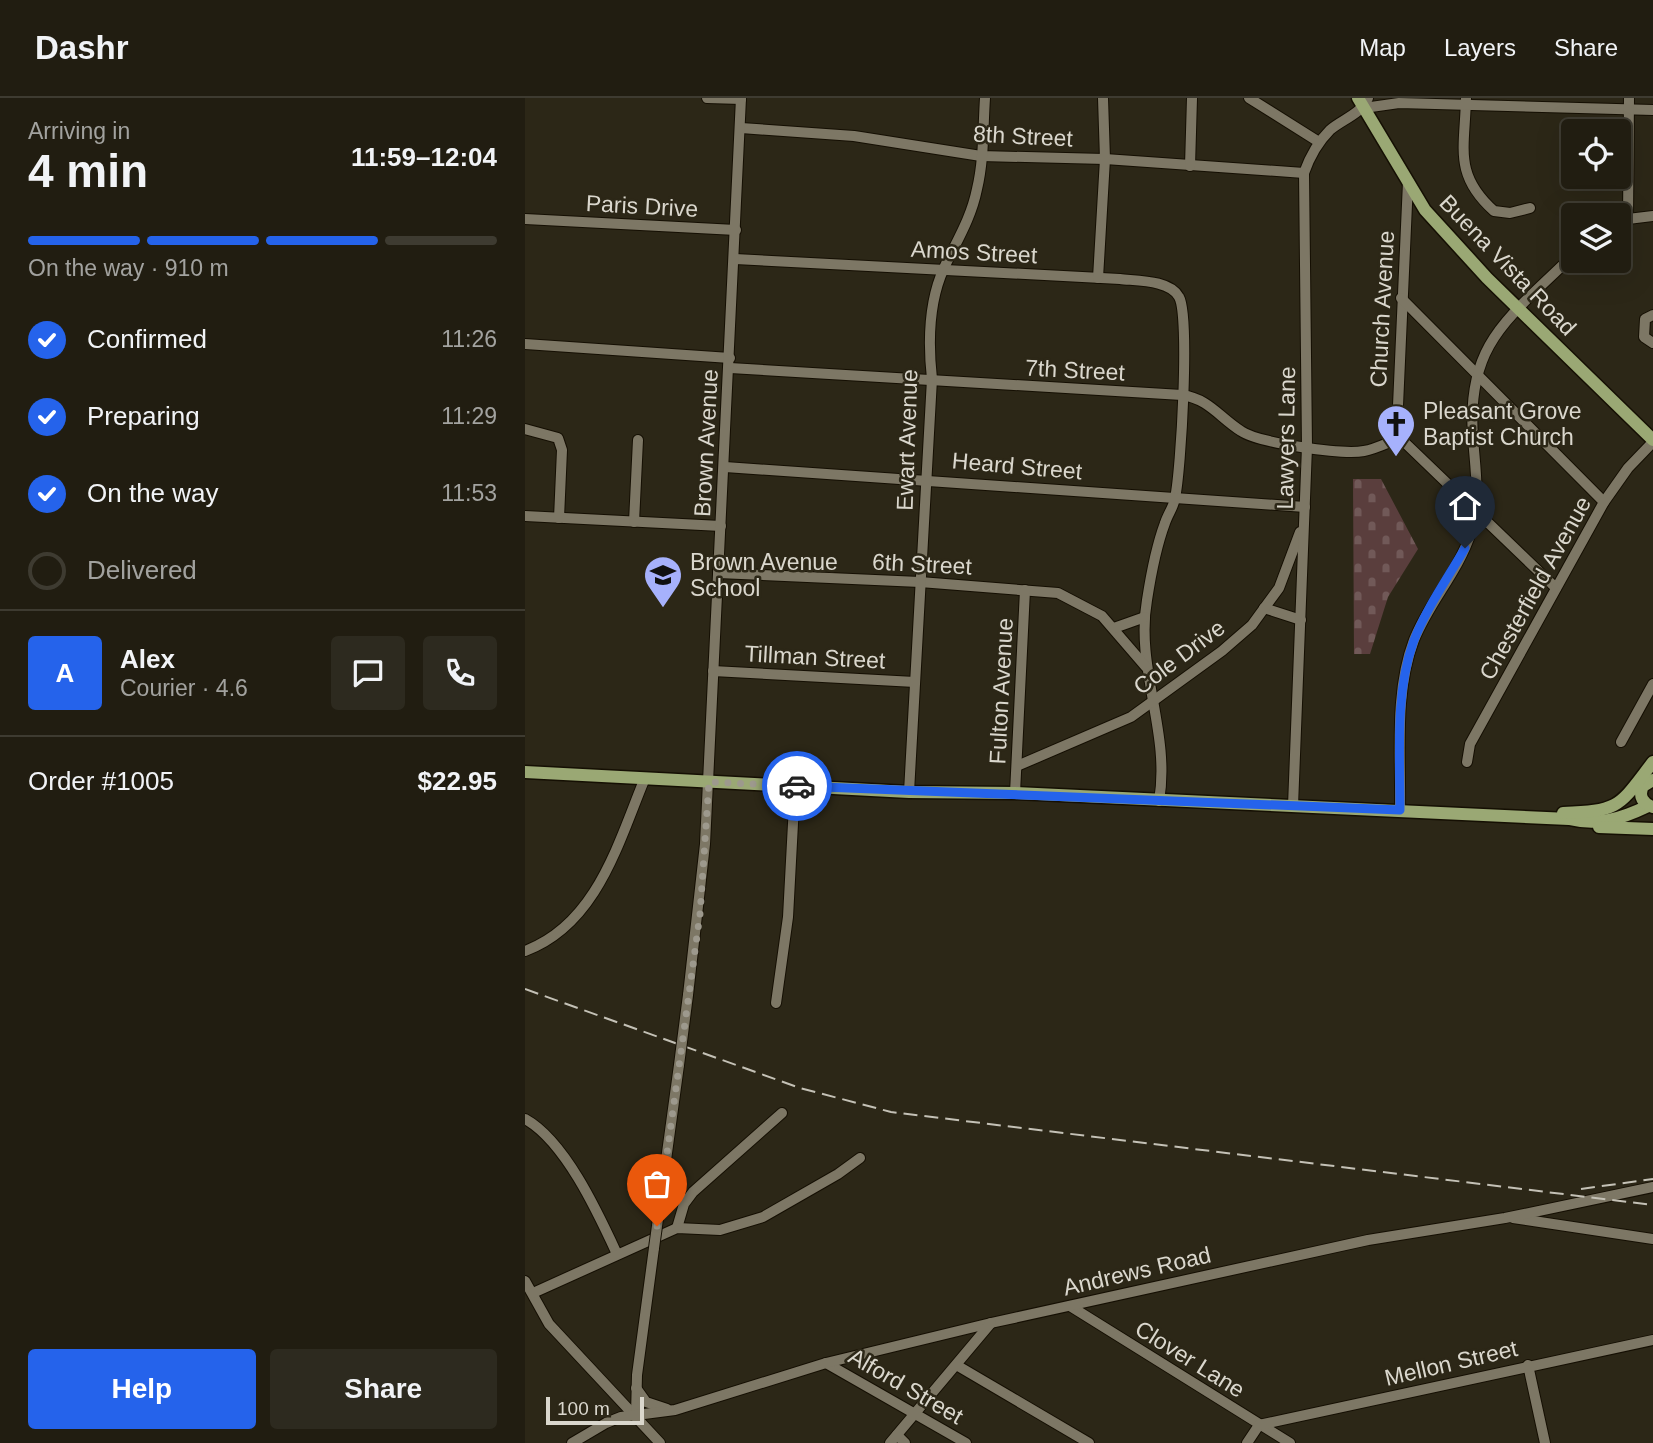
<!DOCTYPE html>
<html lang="en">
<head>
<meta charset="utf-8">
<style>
	:root { --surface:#211d11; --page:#2d2a1f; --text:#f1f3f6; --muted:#a2a29f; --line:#3e3b31; --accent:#2563eb }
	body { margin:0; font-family:Helvetica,sans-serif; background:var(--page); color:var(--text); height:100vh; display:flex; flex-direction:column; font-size:26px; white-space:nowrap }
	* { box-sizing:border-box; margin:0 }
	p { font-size:23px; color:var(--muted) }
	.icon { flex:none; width:38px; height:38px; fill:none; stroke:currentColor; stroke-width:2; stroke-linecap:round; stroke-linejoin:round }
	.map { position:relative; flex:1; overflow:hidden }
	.side { display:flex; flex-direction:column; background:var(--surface); width:525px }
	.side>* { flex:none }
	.tools { position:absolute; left:1036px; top:21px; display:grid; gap:14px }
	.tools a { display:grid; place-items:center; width:70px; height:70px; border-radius:7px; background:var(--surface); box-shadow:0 7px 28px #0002,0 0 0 2px var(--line); font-size:35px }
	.scale { position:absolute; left:21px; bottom:18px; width:98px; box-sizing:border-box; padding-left:7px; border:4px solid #dad7cd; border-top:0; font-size:19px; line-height:24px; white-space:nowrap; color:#dad7cd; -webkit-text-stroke:5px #2c2717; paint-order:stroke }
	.pin { position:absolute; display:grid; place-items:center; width:60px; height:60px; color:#fff; margin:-72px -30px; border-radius:50% 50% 50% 0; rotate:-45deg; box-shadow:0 0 7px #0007 }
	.pin .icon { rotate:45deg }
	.courier { position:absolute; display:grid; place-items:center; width:70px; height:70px; margin:-35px; border:5px solid #2563eb; border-radius:50%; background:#fff; color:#222; box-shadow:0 2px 9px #0007 }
	.headline em { font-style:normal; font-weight:800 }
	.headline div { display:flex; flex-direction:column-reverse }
	.headline { display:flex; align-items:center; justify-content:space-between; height:119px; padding:0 28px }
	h1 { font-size:46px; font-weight:800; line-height:52px }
	.bar { display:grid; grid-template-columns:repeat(4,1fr); gap:10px 7px; align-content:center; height:84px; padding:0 28px }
	.bar i { height:9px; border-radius:5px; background:var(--line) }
	.bar .current { background:var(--accent) }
	.bar p { grid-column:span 4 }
	.line { display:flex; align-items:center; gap:18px; padding:0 28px; border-top:2px solid var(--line) }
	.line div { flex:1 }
	.round { display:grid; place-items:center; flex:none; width:74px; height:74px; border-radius:7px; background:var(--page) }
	ol { padding:0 28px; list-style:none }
	li { display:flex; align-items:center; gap:21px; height:77px }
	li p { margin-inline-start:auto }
	li .icon { padding:7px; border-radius:50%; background:var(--accent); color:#fff; stroke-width:4 }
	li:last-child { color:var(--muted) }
	li i { width:38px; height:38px; border:4px solid var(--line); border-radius:50% }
	.button { display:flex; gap:14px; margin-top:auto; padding:14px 28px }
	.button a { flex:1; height:80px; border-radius:7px; background:var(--accent); color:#fff; font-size:28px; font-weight:800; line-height:80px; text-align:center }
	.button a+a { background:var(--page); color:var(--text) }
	header { display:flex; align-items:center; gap:42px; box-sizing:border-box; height:98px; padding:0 35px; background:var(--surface); border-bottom:2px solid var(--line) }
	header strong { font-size:33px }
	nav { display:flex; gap:38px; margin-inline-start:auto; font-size:24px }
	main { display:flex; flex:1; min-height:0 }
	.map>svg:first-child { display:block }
	.cemetery { fill:url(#cemetery-stones) }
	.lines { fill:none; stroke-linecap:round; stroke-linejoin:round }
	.minor-casing { stroke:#150f03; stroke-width:12 }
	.major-casing { stroke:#150f03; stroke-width:15 }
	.minor { stroke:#7d7765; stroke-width:10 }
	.major { stroke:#9aa874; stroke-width:12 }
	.rail { stroke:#c4c1b6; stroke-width:2; stroke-dasharray:14 7; stroke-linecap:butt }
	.minor-bridge-casing { stroke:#150f03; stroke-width:12; stroke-linecap:butt }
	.minor-bridge { stroke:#7d7765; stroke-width:10 }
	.done { stroke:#9d998d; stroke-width:7; stroke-dasharray:0 12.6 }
	.route { stroke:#2563eb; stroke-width:9 }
	.labels { text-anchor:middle; stroke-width:5; stroke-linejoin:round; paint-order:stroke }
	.street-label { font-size:23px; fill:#dad7cd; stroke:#2c2717 }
	.poi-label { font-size:23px; fill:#dad7cd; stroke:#2c2717; text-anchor:start }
</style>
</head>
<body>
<header>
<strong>Dashr</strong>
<nav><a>Map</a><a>Layers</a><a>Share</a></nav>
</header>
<main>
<section class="side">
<div class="headline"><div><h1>4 min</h1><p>Arriving in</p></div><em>11:59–12:04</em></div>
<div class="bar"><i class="current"></i><i class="current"></i><i class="current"></i><i></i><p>On the way · 910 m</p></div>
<ol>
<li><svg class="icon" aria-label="check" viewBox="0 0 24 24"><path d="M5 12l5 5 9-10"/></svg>Confirmed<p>11:26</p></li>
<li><svg class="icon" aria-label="check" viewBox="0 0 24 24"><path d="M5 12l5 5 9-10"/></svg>Preparing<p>11:29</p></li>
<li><svg class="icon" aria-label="check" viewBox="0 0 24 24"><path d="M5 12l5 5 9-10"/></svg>On the way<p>11:53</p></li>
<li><i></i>Delivered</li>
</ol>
<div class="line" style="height:126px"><b class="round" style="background:var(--accent);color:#fff">A</b><div><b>Alex</b><p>Courier · 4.6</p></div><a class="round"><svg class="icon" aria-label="chat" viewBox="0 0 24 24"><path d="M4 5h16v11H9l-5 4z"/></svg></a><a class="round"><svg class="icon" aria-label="phone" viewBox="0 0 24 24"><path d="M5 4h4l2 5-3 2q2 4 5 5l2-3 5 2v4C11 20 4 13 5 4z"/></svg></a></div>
<div class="line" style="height:91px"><div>Order #1005</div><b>$22.95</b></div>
<div class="button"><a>Help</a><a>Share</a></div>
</section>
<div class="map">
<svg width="1128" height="1345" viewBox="0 0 1128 1345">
	<defs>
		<pattern id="cemetery-stones" width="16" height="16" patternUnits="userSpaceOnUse" patternTransform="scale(1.75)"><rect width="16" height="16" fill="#5a3e3d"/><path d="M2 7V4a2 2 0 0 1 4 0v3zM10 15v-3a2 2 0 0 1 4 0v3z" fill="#715958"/></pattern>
	</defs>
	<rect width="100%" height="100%" fill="#2c2717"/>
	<!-- cemetery -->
	<polygon class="cemetery" points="828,381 856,381 893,451 863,499 845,556 829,556"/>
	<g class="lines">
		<defs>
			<g id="minor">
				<polyline points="182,0 216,1"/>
				<polyline points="724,0 794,44"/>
				<path d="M941 0C940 50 928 76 969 113L985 115 1005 110"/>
				<polyline points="839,10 874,5 1128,12"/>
				<polyline points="216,30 329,38 456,58 580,61 779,75"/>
				<polyline points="665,68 667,0"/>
				<polyline points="883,84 872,330 875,340 1031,490"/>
				<polyline points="0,121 211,132"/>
				<polyline points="1103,121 1104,0"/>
				<polyline points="1094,126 1103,121 1128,118"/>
				<path d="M210 161 595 181C612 183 645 182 654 199 665 218 656 373 650 400 649 408 643 416 640 425 631 449 626 476 622 502 610 570 646 635 634 703"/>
				<polyline points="573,180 580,61 578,0"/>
				<polyline points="876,200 1079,404"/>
				<polyline points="1128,217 1120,221 1119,239 1128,245"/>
				<polyline points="0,246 205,260"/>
				<path d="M205 270 657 297C684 301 694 319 716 333 733 345 818 357 839 353 851 351 864 344 875 340"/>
				<polyline points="0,331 33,340 37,352 34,420"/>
				<polyline points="200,369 780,409"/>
				<polyline points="0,418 196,428"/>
				<polyline points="109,424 113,342"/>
				<polyline points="193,475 395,484 533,495 577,518 621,569"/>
				<polyline points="739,510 776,522"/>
				<polyline points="589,530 620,519"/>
				<polyline points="188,573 390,584"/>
				<polyline points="1096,644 1128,586"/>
				<polyline points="942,664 945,646 1079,404 1103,370 1128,344"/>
				<polyline points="492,668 606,619 697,553 727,527 754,490 775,434"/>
				<path d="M384 694 407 281C403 245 403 205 419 170 431 144 446 121 452 91 459 62 458 30 460 0"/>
				<polyline points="490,695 500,492"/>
				<path d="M768 708 782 349 779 75C785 58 792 45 805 32 818 21 836 16 843 0"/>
				<path d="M875 712C876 657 869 594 889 542 904 504 934 473 946 434 956 403 950 370 948 339 941 243 986 219 1048 157"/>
				<path d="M0 853C72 826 93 745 120 680"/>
				<polyline points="163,897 180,746 216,0"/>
				<polyline points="251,905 263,819 270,688"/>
				<path d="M0 1021C40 1043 73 1115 92 1156"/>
				<polyline points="988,1120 1128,1141"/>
				<polyline points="132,1128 154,967"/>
				<polyline points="152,1130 159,1106 168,1094 257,1015"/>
				<polyline points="0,1183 24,1226 135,1345"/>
				<polyline points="8,1195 152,1130 195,1132 238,1119 313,1076 335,1060"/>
				<polyline points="545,1208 765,1345"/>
				<polyline points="301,1265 441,1345"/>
				<polyline points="1003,1267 1020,1345"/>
				<polyline points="433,1268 564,1345"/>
				<polyline points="111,1290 121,1304 142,1311"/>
				<polyline points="111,1317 112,1277 129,1150"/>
				<polyline points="372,1337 380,1345"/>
				<polyline points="47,1345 81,1325 96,1319 150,1312 301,1265 466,1225 843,1142 980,1120 1128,1089"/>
				<polyline points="365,1345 466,1225"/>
				<polyline points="722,1345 734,1327 1128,1242"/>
			</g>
			<g id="major">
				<polyline points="833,0 900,112 962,180 1128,342"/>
				<path d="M0 674 384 694 490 695 1044 721C1073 728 1096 721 1123 708"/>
				<path d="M1128 682 1118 688C1113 698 1118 706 1128 709"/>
				<path d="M1038 715C1096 713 1094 708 1128 664"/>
				<polyline points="1074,729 1128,731"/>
			</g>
		</defs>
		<!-- minor casing -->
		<use href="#minor" class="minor-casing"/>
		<!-- major casing -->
		<use href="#major" class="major-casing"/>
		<!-- minor -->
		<use href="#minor" class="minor"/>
		<!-- major -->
		<use href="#major" class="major"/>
		<!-- rail -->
		<g class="rail">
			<polyline points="0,891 275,990 366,1014 1128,1107"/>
			<polyline points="1056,1091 1128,1081"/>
		</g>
		<defs>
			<g id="minor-bridge">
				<polyline points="154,967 163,897"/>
				<polyline points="129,1150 132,1128"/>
			</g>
		</defs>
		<!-- minor-bridge casing -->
		<use href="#minor-bridge" class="minor-bridge-casing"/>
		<!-- minor-bridge -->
		<use href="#minor-bridge" class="minor-bridge"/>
	</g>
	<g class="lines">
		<!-- done -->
		<polyline class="done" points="132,1128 175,816 184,684 272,688"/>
		<!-- route -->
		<path class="route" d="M272 688 875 712C875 658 870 596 888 545 900 512 923 480 940 450"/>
	</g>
	<!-- icons -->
	<defs>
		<symbol id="church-pin" viewBox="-11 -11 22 30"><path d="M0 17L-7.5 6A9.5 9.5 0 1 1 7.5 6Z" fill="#a6b1fc" stroke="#2c2717"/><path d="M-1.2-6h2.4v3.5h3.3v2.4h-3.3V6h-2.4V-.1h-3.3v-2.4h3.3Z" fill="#111"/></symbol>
		<symbol id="school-pin" viewBox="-11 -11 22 30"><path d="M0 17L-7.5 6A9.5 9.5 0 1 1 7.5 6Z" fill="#a6b1fc" stroke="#2c2717"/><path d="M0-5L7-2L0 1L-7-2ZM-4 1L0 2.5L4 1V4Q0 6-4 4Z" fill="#111"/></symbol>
	</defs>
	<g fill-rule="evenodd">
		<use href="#church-pin" x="849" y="304" width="44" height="60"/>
		<use href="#school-pin" x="116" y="455" width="44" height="60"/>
	</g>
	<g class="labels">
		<!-- street labels -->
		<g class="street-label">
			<text transform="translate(498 38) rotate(3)" y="8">8th Street</text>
			<text transform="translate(117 108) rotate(3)" y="8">Paris Drive</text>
			<text transform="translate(449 154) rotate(3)" y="8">Amos Street</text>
			<text transform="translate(983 167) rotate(46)" y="8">Buena Vista Road</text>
			<text transform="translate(857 211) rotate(-87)" y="8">Church Avenue</text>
			<text transform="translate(550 272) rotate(3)" y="8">7th Street</text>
			<text transform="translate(761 340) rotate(-89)" y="8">Lawyers Lane</text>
			<text transform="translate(382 342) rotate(-88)" y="8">Ewart Avenue</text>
			<text transform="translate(181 345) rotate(-87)" y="8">Brown Avenue</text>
			<text transform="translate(492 368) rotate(5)" y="8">Heard Street</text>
			<text transform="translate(397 466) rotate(3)" y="8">6th Street</text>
			<text transform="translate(1010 490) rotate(-61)" y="8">Chesterfield Avenue</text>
			<text transform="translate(290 559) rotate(3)" y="8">Tillman Street</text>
			<text transform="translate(654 559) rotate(-37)" y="8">Cole Drive</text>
			<text transform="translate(476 593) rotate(-87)" y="8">Fulton Avenue</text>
			<text transform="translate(612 1173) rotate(-13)" y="8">Andrews Road</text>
			<text transform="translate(665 1261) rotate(32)" y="8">Clover Lane</text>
			<text transform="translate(926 1265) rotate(-13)" y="8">Mellon Street</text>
			<text transform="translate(381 1288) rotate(30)" y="8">Alford Street</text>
		</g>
		<!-- poi labels -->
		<g class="poi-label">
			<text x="898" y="321">Pleasant Grove<tspan x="898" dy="26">Baptist Church</tspan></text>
			<text x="165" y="472">Brown Avenue<tspan x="165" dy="26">School</tspan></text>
		</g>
	</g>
</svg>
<div class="tools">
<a><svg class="icon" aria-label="locate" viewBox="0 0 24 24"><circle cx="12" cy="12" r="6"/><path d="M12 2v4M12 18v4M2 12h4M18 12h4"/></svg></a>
<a><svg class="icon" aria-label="layers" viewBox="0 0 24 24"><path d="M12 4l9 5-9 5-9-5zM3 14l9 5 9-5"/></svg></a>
</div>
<div class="scale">100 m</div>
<div class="pin" style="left:132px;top:1128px;background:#ea580c"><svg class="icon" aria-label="bag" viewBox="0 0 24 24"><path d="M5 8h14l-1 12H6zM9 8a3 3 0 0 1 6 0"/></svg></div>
<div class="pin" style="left:940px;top:450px;background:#1f2937"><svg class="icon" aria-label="home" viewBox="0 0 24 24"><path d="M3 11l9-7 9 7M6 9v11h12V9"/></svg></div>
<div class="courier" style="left:272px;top:688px"><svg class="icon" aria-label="car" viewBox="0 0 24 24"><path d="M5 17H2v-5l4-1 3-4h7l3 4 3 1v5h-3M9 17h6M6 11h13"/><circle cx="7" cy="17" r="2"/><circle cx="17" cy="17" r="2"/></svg></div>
</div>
</main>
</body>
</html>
